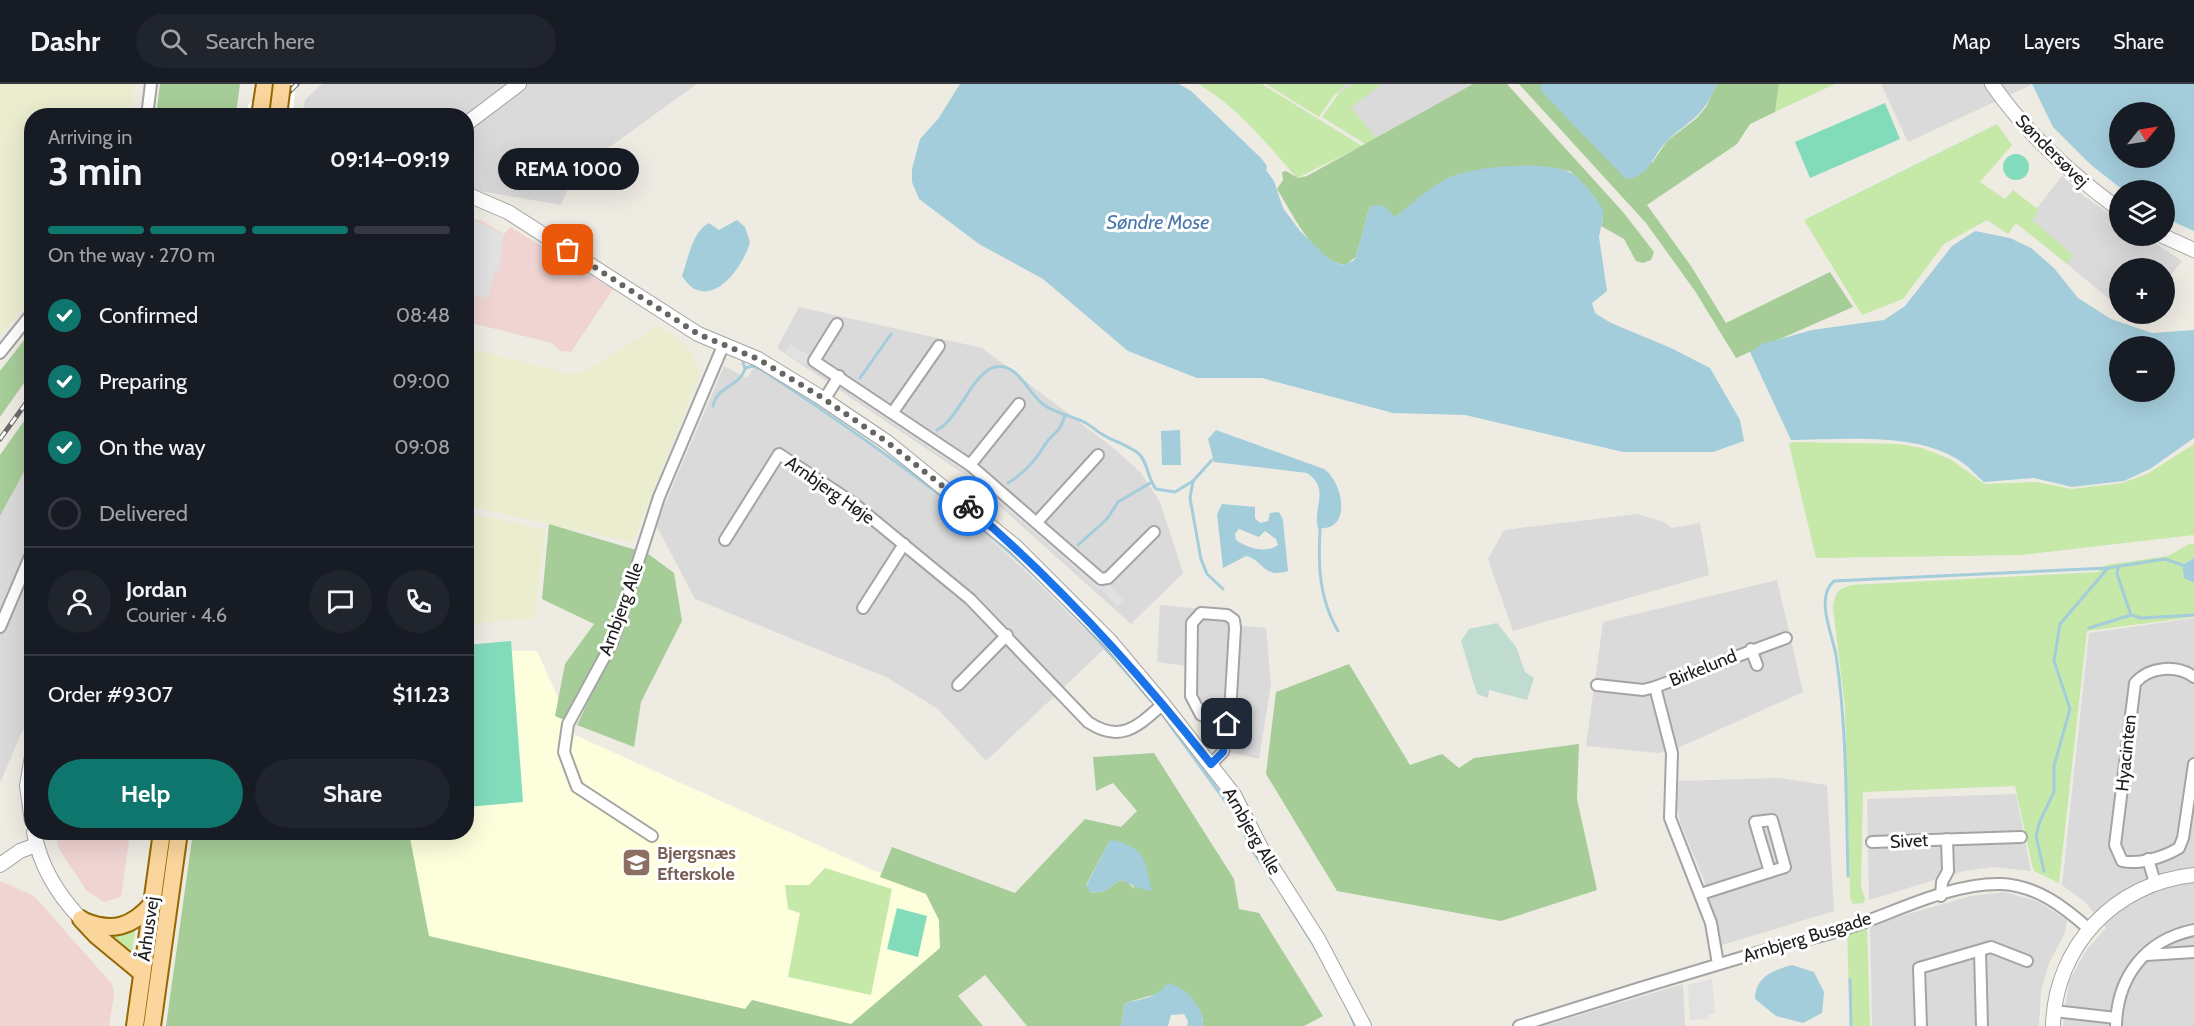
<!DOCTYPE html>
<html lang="en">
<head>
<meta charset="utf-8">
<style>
	:root { --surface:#171b24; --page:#20242c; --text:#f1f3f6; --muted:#9ea1a6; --line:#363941; --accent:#0f766e }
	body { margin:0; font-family:Cabin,sans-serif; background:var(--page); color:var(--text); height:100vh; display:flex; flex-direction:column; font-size:22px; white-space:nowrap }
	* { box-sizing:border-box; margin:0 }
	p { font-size:20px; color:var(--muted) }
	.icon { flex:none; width:33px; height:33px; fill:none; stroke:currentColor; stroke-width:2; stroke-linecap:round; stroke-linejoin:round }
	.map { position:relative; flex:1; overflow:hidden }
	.panel { position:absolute; left:24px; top:24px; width:450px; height:732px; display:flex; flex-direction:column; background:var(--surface); border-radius:24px; box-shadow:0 6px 24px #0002 }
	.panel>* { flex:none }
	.needle { width:39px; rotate:60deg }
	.fabs { position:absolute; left:2109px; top:18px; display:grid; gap:12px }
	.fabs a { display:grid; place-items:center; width:66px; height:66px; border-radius:50%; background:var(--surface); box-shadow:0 6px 24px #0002; font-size:30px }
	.pin { position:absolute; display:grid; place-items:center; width:51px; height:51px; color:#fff; margin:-26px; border-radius:12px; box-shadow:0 3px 9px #0006 }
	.courier { position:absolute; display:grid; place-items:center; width:60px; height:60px; margin:-30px; border:4px solid #1a73e8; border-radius:50%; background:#fff; color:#222; box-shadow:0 2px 8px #0007 }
	.bubble { position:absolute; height:42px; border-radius:21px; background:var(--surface); box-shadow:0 6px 24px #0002; font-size:20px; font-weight:700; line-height:42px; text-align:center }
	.summary em { font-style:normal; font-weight:700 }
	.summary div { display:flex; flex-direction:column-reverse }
	.summary { display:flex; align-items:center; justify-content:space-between; height:102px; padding:0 24px }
	h1 { font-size:39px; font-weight:700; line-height:45px }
	.bar { display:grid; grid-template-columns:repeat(4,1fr); gap:9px 6px; align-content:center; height:72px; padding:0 24px }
	.bar i { height:8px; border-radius:4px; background:var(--line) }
	.bar .on { background:var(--accent) }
	.bar p { grid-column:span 4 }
	.line { display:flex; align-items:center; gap:15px; padding:0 24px; border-top:2px solid var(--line) }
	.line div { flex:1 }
	.round { display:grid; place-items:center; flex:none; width:63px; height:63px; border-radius:32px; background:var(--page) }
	ol { padding:0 24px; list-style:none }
	li { display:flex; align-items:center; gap:18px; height:66px }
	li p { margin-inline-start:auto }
	li .icon { padding:6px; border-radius:50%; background:var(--accent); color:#fff; stroke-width:4 }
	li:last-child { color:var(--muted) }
	li i { width:33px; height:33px; border:3px solid var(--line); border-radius:50% }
	.primary-button { display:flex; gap:12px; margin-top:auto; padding:12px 24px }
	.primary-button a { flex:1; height:69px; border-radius:36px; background:var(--accent); color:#fff; font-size:24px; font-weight:700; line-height:69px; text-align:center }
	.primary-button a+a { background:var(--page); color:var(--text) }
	header { display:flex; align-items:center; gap:36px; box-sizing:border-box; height:84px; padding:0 30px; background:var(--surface); border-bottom:2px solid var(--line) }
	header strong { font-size:28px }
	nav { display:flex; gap:33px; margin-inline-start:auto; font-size:21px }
	.search { width:420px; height:54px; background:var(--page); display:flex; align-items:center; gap:15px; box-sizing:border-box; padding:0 21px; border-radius:33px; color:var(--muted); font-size:22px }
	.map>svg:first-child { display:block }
	.residential { fill:#dbdada }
	.commercial { fill:#efd4d2 }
	.education { fill:#fdfedc }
	.farmland { fill:#eaedce }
	.grass { fill:#c6e8a9 }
	.forest { fill:#a6cd98; fill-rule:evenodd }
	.wetland { fill:#c0dcd0 }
	.pitch { fill:#82dcbc }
	.parking { fill:#e1e1e1 }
	.water { fill:#a4cddb; fill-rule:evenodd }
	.pier { fill:#fff }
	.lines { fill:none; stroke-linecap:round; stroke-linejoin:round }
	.stream { stroke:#a4cddb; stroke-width:3 }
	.minor-casing { stroke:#a4a4a4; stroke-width:14 }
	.tertiary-casing { stroke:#a4a4a4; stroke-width:16 }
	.primary-casing { stroke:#946803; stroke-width:20 }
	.minor { stroke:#fff; stroke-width:10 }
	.tertiary { stroke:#fff; stroke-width:14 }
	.primary { stroke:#fad59c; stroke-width:16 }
	.rail-casing { stroke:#6b6b6b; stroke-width:5 }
	.rail { stroke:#fff; stroke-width:3; stroke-dasharray:9; stroke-linecap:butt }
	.primary-bridge-casing { stroke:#946803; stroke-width:20; stroke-linecap:butt }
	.primary-bridge { stroke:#fad59c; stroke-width:16 }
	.done { stroke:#666562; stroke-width:6; stroke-dasharray:0 10.8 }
	.route { stroke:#1a73e8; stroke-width:8 }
	.labels { text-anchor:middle; stroke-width:6; stroke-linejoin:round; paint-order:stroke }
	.street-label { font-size:18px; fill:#1d1d1d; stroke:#fff }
	.education-label { font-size:18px; font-weight:bold; fill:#785e54; stroke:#fff; text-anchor:start }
	.water-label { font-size:20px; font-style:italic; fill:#4b78ab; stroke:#fff }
</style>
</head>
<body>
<header>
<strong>Dashr</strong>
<div class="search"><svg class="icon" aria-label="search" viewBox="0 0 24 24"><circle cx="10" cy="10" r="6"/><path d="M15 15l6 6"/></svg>Search here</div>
<nav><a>Map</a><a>Layers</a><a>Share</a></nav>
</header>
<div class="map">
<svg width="2194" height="942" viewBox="0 0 2194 942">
	<rect width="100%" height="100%" fill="#eeebe3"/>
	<!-- residential -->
	<g class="residential">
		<polygon points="322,0 697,0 575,88 561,121 474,106 467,101 466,32 303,32 305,16"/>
		<polygon points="1329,0 1473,0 1376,54"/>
		<polygon points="1881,0 2031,0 2031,1 1908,58"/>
		<polygon points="2062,92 2085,113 2119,136 2120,152 2144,152 2182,177 2165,198 2164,184 2120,184 2119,223 2022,143"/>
		<polygon points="799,223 982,264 1116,366 1141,389 1160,418 1183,489 1131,540 964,390 777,264"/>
		<polygon points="724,282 747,294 754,283 895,377 983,448 1044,504 1104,565 986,677 938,625 888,594 695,515 656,441"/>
		<polygon points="31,375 31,647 23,645 0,699 0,432"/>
		<polygon points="1637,430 1664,438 1672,444 1700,439 1709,491 1513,547 1488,475 1504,446"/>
		<polygon points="1777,496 1803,608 1680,663 1659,669 1586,662 1603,538"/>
		<polygon points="1160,521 1234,528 1242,542 1266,544 1271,600 1259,675 1219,666 1222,644 1205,641 1193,631 1186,617 1186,582 1157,578"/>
		<polygon points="2194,534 2194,942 2063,942 2069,897 2085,868 2106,844 2085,818 2062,801 2089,549"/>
		<polygon points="1779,694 1827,701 1834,827 1722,861 1704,796 1680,738 1677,723 1678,697"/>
		<polygon points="2016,710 2031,787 1994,783 1964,787 1869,816 1867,715"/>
		<polygon points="2004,808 2037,817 2067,836 2065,849 2049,879 2041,907 2039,942 1872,942 1870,841 1971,812"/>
		<polygon points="1683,900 1685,942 1543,942"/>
	</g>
	<!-- commercial -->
	<g class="commercial">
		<polygon points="467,133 482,137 504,150 510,143 613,205 571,268 560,267 552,259 467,238"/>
		<polygon points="55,749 130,749 121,813 104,818 87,807 59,765"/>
		<polygon points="0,797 34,812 112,900 114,911 109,942 0,942"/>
	</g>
	<!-- education -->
	<polygon class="education" points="467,566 537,567 575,651 926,810 939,836 940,864 851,940 752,916 745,925 428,852 409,749 466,748"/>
	<!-- farmland -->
	<g class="farmland">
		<polygon points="0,0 135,0 130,31 32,32 31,212 0,252"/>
		<polygon points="656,243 669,248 689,265 700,289 633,458 467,422 467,264 572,290 586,287"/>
		<polygon points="467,429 545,446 534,534 467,540"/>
	</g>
	<!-- grass -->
	<g class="grass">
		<path d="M1198 0H1262L1362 62 1297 94C1266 59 1239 24 1198 0Z"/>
		<polygon points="1266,0 1347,0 1335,10 1319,33"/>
		<polygon points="1353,0 1382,0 1351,23 1376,54 1365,60 1322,33 1339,9"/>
		<polygon points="1779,0 1835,0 1775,28"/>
		<polygon points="1997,40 2012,61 1980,98 2005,115 2013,106 2039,126 2032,136 2073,171 2067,180 2016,139 2008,150 1987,136 1944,160 1903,215 1862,231 1804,136"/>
		<polygon points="1794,358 1899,360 1922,364 1950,375 1985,400 2037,398 2072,405 2122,399 2147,390 2194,360 2194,451 2022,471 1816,474 1789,360"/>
		<path d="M2189 460H2194V474L2182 481 2184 494 2194 499V533L2087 547 2059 799 2034 787 2032 781 2015 702 1863 708 1861 803 1865 814 1864 819 1853 820 1850 813 1845 623 1833 524C1835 509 1837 505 1852 501L2098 488 2106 481 2168 472Z"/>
		<polygon points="825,784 892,805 871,911 788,893 800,829 788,825 785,801 809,801"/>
		<polygon points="136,841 131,875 105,849"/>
		<polygon points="1867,842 1870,942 1850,942 1847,848"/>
	</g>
	<!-- forest -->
	<g class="forest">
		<polygon points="160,0 240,0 236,29 233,32 156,31"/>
		<path d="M1473 0H1507L1623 128 1654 168 1651 176 1643 179 1636 177 1624 155 1601 142 1603 135 1596 115 1570 87 1533 82 1495 84 1450 93 1395 133 1370 122 1356 173 1345 181C1313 176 1293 130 1277 105L1283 96 1282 88 1286 87 1298 94 1307 92Z"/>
		<polygon points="1519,0 1541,0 1541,7 1652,79 1667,57 1697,34 1706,23 1717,0 1779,0 1775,28 1750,40 1737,60 1647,121 1691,182 1726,239 1830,188 1853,223 1736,274 1695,207 1646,139"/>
		<polygon points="31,247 31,289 0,333 0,287"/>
		<polygon points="31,327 31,375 0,432 0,371"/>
		<polygon points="549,440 636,466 607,556 564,636 555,632 565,580 594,540 542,515"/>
		<polygon points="647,469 674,489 682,537 641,618 634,663 577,641 615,560"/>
		<polygon points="1349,580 1410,681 1442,670 1459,684 1474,674 1579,660 1577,715 1597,806 1501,837 1337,807 1266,690 1276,608"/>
		<path d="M1154 669 1234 795 1239 825 1259 829 1323 932 1304 942H1203V934L1160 909 1125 919 1121 942H1027L985 891 958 912 983 942H166L193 748 409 749 429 852 745 925 752 916 851 940 940 864 939 836 926 810 880 793 892 763 1015 809 1085 735 1121 743 1137 727 1113 699 1096 707 1093 673ZM1109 758 1135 805 1127 798 1120 796 1105 807 1092 809 1086 801Z"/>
	</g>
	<!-- wetland -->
	<polygon class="wetland" points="1497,539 1516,563 1525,588 1534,594 1527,616 1489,606 1488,614 1477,610 1461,557 1469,545"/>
	<!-- pitch -->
	<g class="pitch">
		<polygon points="1885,19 1900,55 1810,94 1795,58"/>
		<circle cx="2016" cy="83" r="13"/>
		<polygon points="511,557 523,718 467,723 467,561"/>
		<polygon points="897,824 927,832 918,873 887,865"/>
	</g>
	<!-- parking -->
	<g class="parking">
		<polygon points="467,135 481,139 504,151 499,187 495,186 488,214 472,211 468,226"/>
		<polygon points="790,260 810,272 804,281 785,268"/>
		<polygon points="852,307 966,384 1103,503 1100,506 963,387 850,311"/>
		<polygon points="1108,500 1124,516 1117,522 1102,506"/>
		<polygon points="1712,895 1715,930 1708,931 1708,935 1690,936 1688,901"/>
	</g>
	<!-- water -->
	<g class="water">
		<path d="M960 0H1179L1191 7 1262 75 1267 82 1266 86 1274 97 1283 124 1300 147 1329 175 1342 181 1353 177 1356 173 1370 122 1383 121 1395 133C1413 119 1428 104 1448 94 1472 82 1542 77 1567 87 1581 92 1597 116 1604 128L1599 153 1607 207 1592 219 1595 229 1611 239 1671 264 1710 284 1740 336 1744 357 1713 368H1623L1465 331 1393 329 1262 294H1197L1128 267 1043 195 979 160 919 115 912 98V85L920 55 938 35Z"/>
		<path d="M1541 0H1717C1701 35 1695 32 1669 55 1653 69 1650 94 1626 95L1541 7Z"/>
		<path d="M2032 0H2194V147L2165 134 2164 106H2123L2091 81 2053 43ZM2120 28H2164V74H2120Z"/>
		<path d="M737 136 745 143 750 158C743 185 707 232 682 192 688 176 692 147 709 139L719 146Z"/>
		<path d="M1975 147 2010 154 2031 164 2054 184 2078 214 2111 235 2152 249 2194 246V354L2150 385 2124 397 2072 403 2034 394 1984 398C1977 392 1970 384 1963 379 1918 347 1845 356 1791 356L1750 268 1762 260 1812 246 1884 236 1905 222 1952 162ZM2164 262V308H2120V262Z"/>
		<polygon points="1180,346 1181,381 1162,381 1161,347"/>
		<path d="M1216 346 1324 385C1344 399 1352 448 1318 444 1312 424 1331 405 1307 389L1214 378 1208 355Z"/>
		<path d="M1222 420 1255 423V434L1260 439 1268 437 1270 429 1279 428 1283 436 1288 487C1262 495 1264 476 1246 472L1223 484 1217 430ZM1239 445 1259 453 1265 447 1276 455 1278 461C1265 470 1248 464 1236 456L1235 450Z"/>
		<polygon points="2194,474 2194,499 2184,494 2182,481"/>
		<path d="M1113 756C1147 765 1144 776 1152 807 1135 805 1134 800 1120 796L1105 807 1092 809 1086 802 1109 758Z"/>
		<path d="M1792 881 1814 888 1824 908 1822 929 1803 939 1776 932 1755 915C1755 893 1773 886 1792 881Z"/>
		<path d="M1168 899C1186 904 1204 922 1203 942H1187L1188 937 1184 930 1171 931 1168 942H1121L1125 919C1143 915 1156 914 1168 899Z"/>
	</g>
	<!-- pier -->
	<polygon class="pier" points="270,0 296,0 293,26 287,31 247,32 248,21"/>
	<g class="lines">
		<!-- stream -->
		<g class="stream">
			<path d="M743 279 745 284 753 282 760 285C847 342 932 400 1010 469 1061 514 1107 565 1151 617"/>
			<polyline points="860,294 891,250"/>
			<path d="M713 322C717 302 739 303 745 285"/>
			<path d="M937 346C958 336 973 288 995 283 1018 278 1028 310 1044 321 1055 329 1069 331 1082 337 1091 341 1097 348 1105 352 1116 358 1127 361 1138 369 1148 377 1147 394 1156 405L1175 408 1193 397"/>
			<polyline points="1212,376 1193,397 1190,414 1201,475 1207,490 1223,505"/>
			<path d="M1008 399C1022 391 1036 376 1044 362 1052 348 1059 352 1065 331"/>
			<path d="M1320 445C1318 482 1319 515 1338 547"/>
			<polyline points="1078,461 1107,435 1118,418 1152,398"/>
			<polyline points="2118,482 2117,490 2131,531"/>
			<polyline points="2089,544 2131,531 2141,534 2194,531"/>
			<polyline points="1162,630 1234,729 1254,769 1275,800"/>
			<polyline points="2044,787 2036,752 2040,737 2054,708 2054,682 2070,625 2054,577 2060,540 2108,484 2165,475 2182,481"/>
			<path d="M1848 792C1846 719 1847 644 1836 571 1832 550 1815 513 1834 497L2108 484"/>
			<polyline points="1286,817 1318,868"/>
			<polyline points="1850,895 1851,942"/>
			<polyline points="1349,927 1355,942"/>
		</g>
		<defs>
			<g id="minor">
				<polyline points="147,32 151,0"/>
				<polyline points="837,240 814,277 970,381 1101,495 1108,494 1154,448"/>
				<polyline points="0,269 32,229"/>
				<polyline points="824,316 839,292"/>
				<polyline points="893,328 939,262"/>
				<polyline points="970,381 1019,320"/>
				<polyline points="1037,438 1098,371"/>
				<path d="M725 456 779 370 852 418 970 515 1088 638C1121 660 1138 642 1163 620"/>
				<polyline points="863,524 904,460"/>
				<polyline points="0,543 32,468"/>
				<polyline points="1751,565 1757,581"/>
				<path d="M2194 593C2176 580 2149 583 2135 599L2115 761 2122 777C2139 781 2164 773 2179 764L2183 754 2194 680"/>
				<polyline points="958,601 1007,551"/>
				<polyline points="1597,601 1643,606 1655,603"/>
				<polyline points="1211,680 1223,668 1230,629 1235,544 1234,536 1227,531 1201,529 1192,539 1191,612 1201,631 1227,640"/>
				<polyline points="652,752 577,703 564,668 568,640 612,559 659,413 723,262"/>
				<polyline points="1872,758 2021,753"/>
				<polyline points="2148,775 2155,799"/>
				<polyline points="1701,810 1785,783 1772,736 1755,738 1770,788"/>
				<polyline points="1941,812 1942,798 1948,787 1947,755"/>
				<polyline points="1980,867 1982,942"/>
				<polyline points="2146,871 2194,868"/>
				<polyline points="1718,880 1711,839 1670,734 1672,669 1655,603 1786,554"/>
				<polyline points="2054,927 2116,934"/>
				<path d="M1519 942C1597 917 1675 893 1753 870 1784 861 1815 854 1845 845 1892 830 1951 798 2002 800 2037 802 2063 822 2089 845"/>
				<polyline points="1921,942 1919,884 1991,863 2027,877"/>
				<path d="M2116 942C2117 893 2145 856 2194 846"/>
			</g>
			<g id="tertiary">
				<path d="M1992 0C2026 49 2072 91 2120 126"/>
				<polyline points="466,40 519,0"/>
				<polyline points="466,110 508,128 698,250 758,275 817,311 887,358 1015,462 1110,557 1163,620 1234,711 1264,770 1318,855 1364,942"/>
				<polyline points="2163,152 2194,166"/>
				<polyline points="32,672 27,702 32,737"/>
				<path d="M34 748C40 782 58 811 81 835"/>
				<polyline points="0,781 20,767 36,761"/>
				<path d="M2053 942C2055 862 2115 799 2194 791"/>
			</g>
			<g id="primary">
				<polyline points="260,32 265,0"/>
				<polyline points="81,835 96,851 142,889"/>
				<path d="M84 837C112 849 132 843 152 820"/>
				<polyline points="135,942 162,748"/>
				<polyline points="152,942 179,748"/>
			</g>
		</defs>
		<!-- minor casing -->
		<use href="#minor" class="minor-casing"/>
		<!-- tertiary casing -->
		<use href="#tertiary" class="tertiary-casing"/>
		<!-- primary casing -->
		<use href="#primary" class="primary-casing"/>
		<!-- minor -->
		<use href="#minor" class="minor"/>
		<!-- tertiary -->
		<use href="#tertiary" class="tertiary"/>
		<!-- primary -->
		<use href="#primary" class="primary"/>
		<defs>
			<g id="rail">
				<polyline points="266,32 297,0"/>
				<polyline points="0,355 32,311"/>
			</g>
		</defs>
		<!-- rail casing -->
		<use href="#rail" class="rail-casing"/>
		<!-- rail -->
		<use href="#rail" class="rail"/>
		<defs>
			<polyline id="primary-bridge" points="278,32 282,0"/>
		</defs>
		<!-- primary-bridge casing -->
		<use href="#primary-bridge" class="primary-bridge-casing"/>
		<!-- primary-bridge -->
		<use href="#primary-bridge" class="primary-bridge"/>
	</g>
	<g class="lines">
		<!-- done -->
		<polyline class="done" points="568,166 698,250 758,275 818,311 887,358 968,422"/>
		<!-- route -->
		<path class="route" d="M968 422C1059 500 1137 586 1211 680L1223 668 1227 640"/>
	</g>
	<!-- icons -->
	<defs>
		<symbol id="school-square" viewBox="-11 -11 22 22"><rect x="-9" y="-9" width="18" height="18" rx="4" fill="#8d6e63" stroke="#fff"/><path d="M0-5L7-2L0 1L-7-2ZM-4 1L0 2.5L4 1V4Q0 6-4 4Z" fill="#fff"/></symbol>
	</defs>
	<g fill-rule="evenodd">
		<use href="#school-square" x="620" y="762" width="33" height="33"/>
	</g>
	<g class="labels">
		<!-- street labels -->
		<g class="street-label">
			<text transform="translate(2052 67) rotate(45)" y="6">Søndersøvej</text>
			<text transform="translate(830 406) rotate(35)" y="6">Arnbjerg Høje</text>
			<text transform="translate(621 525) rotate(-70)" y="6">Arnbjerg Alle</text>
			<text transform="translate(1703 584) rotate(-22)" y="6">Birkelund</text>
			<text transform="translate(2126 669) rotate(-84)" y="6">Hyacinten</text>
			<text transform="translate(1252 747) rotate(60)" y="6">Arnbjerg Alle</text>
			<text transform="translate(1909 757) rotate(-3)" y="6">Sivet</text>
			<text transform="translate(148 845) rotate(-82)" y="6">Århusvej</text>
			<text transform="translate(1807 853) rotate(-17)" y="6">Arnbjerg Busgade</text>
		</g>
		<!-- education labels -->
		<g class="education-label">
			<text x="657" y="775">Bjergsnæs<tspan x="657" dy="21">Efterskole</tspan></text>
		</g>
		<!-- water labels -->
		<g class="water-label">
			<text x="1158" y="145">Søndre Mose</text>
		</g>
	</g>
</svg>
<div class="fabs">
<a><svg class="needle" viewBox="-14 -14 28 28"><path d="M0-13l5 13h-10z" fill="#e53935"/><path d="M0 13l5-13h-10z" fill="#9ea1a6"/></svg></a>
<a><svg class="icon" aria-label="layers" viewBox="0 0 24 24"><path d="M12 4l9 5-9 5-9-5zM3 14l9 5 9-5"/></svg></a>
<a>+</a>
<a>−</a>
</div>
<div class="pin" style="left:568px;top:166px;background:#ea580c"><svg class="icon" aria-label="bag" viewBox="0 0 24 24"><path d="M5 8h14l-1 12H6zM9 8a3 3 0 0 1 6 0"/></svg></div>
<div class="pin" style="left:1227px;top:640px;background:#1f2937"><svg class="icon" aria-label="home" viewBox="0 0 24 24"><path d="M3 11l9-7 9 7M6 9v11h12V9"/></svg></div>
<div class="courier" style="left:968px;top:422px"><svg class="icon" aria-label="bike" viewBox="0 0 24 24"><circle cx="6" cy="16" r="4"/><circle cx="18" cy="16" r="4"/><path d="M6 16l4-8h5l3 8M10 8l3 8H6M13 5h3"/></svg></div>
<div class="bubble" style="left:498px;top:64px;width:141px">REMA 1000</div>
<section class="panel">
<div class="summary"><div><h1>3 min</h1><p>Arriving in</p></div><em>09:14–09:19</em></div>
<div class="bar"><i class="on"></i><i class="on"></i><i class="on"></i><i></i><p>On the way · 270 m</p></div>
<ol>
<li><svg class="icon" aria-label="check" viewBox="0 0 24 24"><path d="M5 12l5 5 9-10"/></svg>Confirmed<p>08:48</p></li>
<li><svg class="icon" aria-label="check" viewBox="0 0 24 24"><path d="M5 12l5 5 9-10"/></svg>Preparing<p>09:00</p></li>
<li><svg class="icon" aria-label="check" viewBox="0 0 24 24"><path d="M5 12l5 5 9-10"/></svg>On the way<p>09:08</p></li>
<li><i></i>Delivered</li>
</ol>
<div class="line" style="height:108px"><a class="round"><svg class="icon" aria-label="person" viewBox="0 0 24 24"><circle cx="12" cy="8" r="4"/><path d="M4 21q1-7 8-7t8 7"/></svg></a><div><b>Jordan</b><p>Courier · 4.6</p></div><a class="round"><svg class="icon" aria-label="chat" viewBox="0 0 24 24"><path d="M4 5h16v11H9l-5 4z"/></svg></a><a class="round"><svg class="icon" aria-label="phone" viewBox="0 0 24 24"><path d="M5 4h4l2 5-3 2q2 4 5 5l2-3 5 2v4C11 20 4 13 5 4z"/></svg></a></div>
<div class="line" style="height:78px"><div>Order #9307</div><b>$11.23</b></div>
<div class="primary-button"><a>Help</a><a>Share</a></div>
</section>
</div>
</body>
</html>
